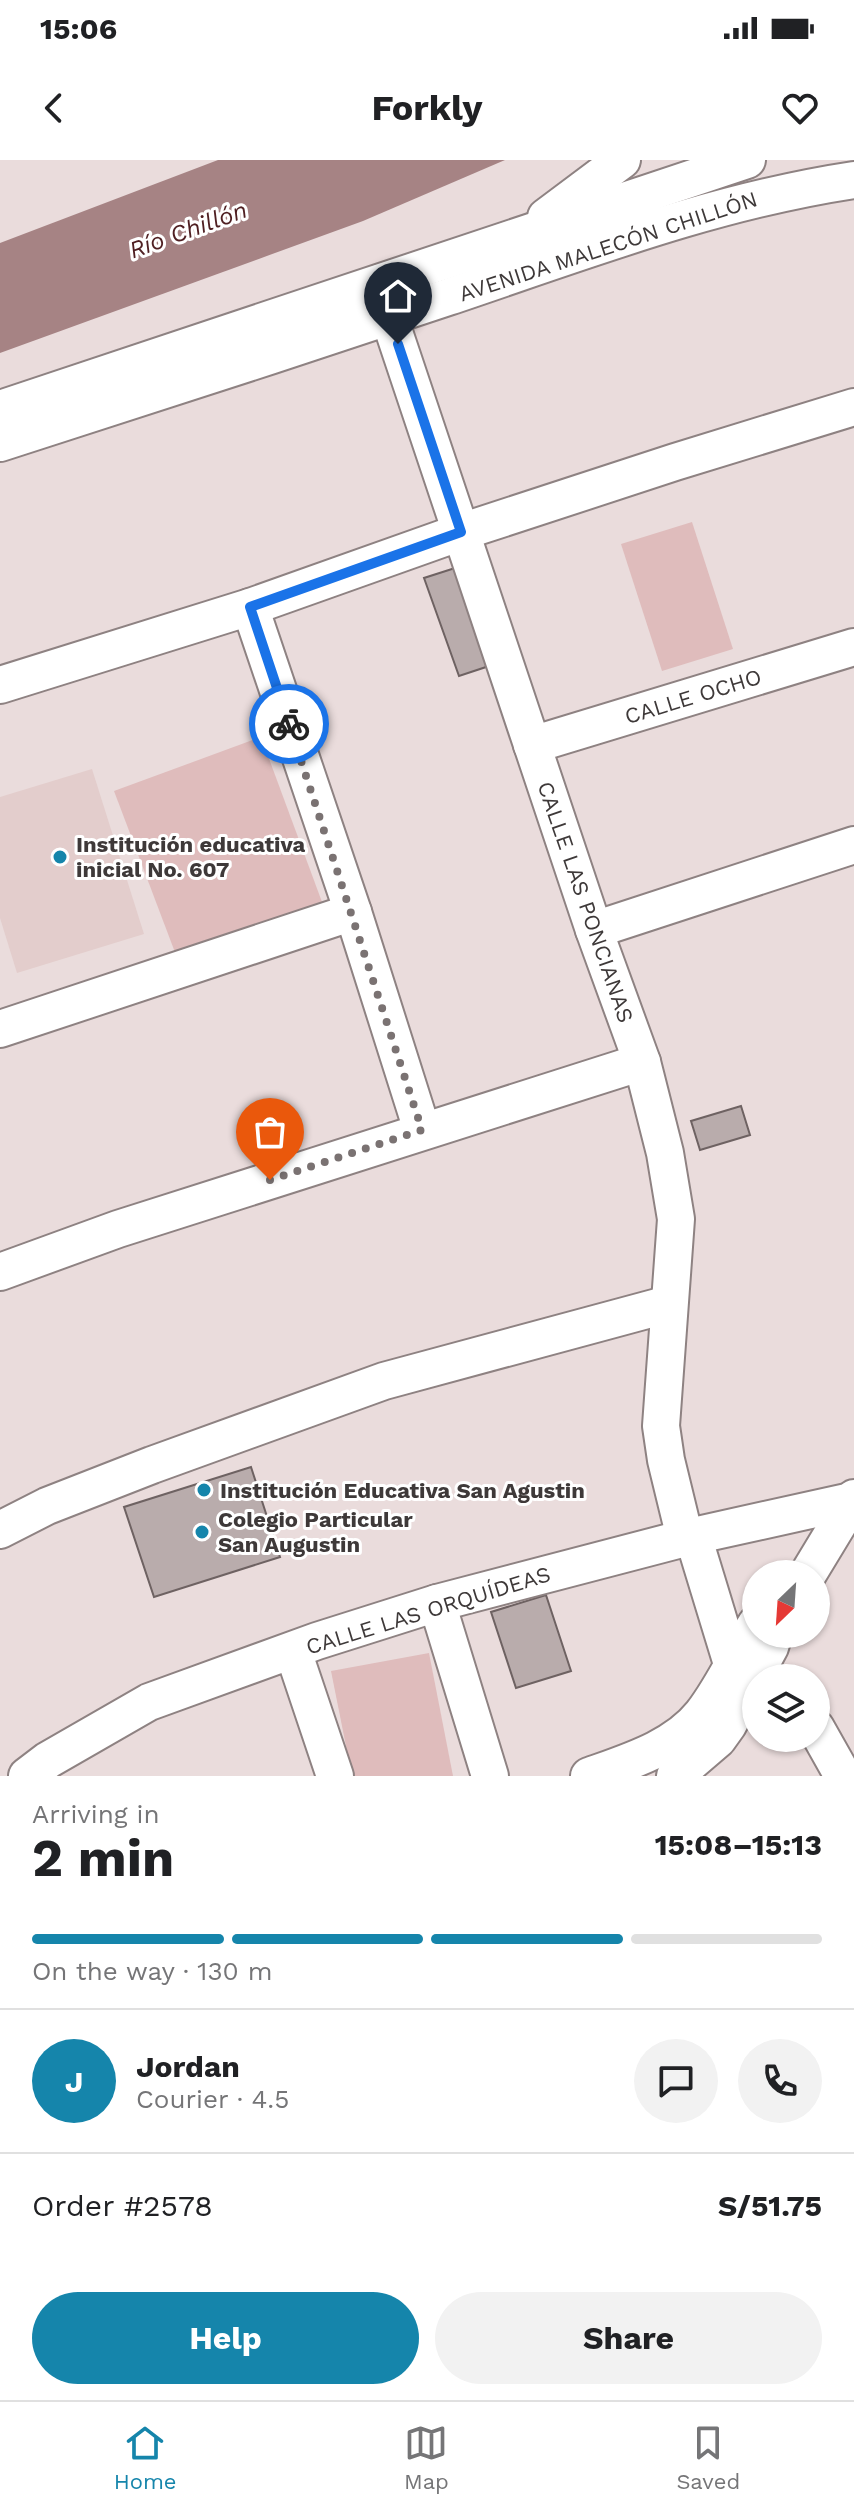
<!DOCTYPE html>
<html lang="en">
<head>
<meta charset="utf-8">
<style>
	:root { --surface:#fff; --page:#f2f2f2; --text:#202124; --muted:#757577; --line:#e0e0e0; --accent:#1585ab }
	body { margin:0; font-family:"Work Sans",sans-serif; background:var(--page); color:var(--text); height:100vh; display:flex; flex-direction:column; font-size:30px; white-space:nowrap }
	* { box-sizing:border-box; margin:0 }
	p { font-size:26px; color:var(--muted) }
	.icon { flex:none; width:44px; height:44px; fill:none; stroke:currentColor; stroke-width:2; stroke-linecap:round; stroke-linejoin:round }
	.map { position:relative; height:1616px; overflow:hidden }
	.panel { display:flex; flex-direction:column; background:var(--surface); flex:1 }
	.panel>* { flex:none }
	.needle { width:52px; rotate:205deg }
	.tools { position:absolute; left:742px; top:1400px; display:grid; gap:16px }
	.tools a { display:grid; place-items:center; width:88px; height:88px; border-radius:50%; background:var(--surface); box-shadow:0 2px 6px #0004; font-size:40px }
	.pin { position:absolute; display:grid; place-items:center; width:68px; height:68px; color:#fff; margin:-82px -34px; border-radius:50% 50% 50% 0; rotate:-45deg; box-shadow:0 0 8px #0007 }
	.pin .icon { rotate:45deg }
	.courier { position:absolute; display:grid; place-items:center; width:80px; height:80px; margin:-40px; border:6px solid #1a73e8; border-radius:50%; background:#fff; color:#222; box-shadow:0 2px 10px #0007 }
	.summary em { font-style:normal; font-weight:700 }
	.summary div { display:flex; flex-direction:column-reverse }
	.summary { display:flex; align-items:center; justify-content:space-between; height:136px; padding:0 32px }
	h1 { font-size:52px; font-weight:700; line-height:60px }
	.bar { display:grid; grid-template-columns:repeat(4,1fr); gap:12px 8px; align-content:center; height:96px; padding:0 32px }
	.bar i { height:10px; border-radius:6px; background:var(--line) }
	.bar .active { background:var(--accent) }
	.bar p { grid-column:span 4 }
	.line { display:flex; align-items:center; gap:20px; padding:0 32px; border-top:2px solid var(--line) }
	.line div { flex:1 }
	.round { display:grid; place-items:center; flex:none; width:84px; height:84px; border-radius:42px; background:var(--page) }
	.cta { display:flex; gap:16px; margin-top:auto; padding:16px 32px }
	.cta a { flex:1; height:92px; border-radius:48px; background:var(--accent); color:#fff; font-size:32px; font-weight:700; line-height:92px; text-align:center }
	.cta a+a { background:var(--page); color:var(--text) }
	.status { display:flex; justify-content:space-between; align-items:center; height:56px; padding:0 40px; background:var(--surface); direction:ltr }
	.status svg { height:22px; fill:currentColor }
	header { display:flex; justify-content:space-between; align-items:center; height:104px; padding:0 32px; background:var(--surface); font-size:36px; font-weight:700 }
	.dock { display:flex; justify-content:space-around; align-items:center; height:112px; border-top:2px solid var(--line); background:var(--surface); font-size:22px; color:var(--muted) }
	.dock a { display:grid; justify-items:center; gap:4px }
	.dock .active { color:var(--accent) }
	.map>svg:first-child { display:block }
	.built { fill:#e3cdcc }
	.green { fill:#dfbcbc }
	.water { fill:#a68384 }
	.building { fill:#b9acac; stroke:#6e6262; stroke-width:2 }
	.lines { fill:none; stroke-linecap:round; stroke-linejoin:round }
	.minor-casing { stroke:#8e8282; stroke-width:40 }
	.minor { stroke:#fff; stroke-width:36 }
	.done { stroke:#7a7272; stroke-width:8; stroke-dasharray:0 14.4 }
	.route { stroke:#1a73e8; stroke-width:10 }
	.poi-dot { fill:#1585ab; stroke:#fff; stroke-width:3 }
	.labels { text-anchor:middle; stroke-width:6; stroke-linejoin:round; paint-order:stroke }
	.street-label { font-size:22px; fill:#3e3939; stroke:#fff }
	.poi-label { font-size:22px; font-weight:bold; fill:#3e3939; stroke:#fff; text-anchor:start }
	.water-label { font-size:24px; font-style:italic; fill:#4f1f22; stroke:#fff }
</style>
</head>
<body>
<div class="status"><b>15:06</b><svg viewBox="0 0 49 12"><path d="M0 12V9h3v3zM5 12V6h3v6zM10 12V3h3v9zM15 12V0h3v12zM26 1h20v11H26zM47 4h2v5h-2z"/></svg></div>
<header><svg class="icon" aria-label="back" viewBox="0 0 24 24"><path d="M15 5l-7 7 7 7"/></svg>Forkly<svg class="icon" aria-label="heart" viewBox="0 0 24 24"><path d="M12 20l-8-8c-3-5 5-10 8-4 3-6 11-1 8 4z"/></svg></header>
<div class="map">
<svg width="854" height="1616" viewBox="0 0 854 1616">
	<rect width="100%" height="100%" fill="#eadcdc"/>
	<!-- built -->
	<polygon class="built" points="92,609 144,774 17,813 0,758 0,637"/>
	<!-- green -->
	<g class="green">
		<polygon points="692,362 733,489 662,511 621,384"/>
		<polygon points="261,577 322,742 176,795 114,631"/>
		<polygon points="429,1493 453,1616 352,1616 331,1511"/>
	</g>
	<!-- water -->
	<polygon class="water" points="218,0 505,0 363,61 0,193 0,83"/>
	<!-- building -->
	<g class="building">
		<polygon points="455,408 489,506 459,516 424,418"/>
		<polygon points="741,946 750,975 700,990 691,961"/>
		<polygon points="251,1307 280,1397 154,1437 124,1347"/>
		<polygon points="546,1435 571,1511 516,1528 491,1452"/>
	</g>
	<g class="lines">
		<defs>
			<g id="minor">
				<polyline points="546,57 622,0"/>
				<polyline points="380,123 389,157 594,770 642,902 665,993 676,1059 661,1266 666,1300 685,1378"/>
				<polyline points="0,249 747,0"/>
				<path d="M0 283C150 235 299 187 448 137 582 92 714 41 854 20"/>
				<polyline points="250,447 353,752 422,970"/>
				<polyline points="0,525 250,447 461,372 675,302 854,247"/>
				<polyline points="532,585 854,487"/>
				<polyline points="594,770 854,685"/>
				<polyline points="0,869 353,752"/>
				<polyline points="0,1112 118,1069 642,902"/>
				<polyline points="0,1370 47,1346 152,1305 384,1221 669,1144"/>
				<polyline points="693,1376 732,1504"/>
				<polyline points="808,1414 854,1338"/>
				<polyline points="437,1443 490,1616"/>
				<polyline points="293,1491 335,1616"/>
				<polyline points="816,1568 843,1616"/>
				<polyline points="27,1616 48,1600 149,1542 317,1481 437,1443 693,1376 851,1341"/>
				<path d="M589 1616C628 1602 675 1588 702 1554 723 1527 738 1493 756 1464"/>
				<polyline points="675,1616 718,1579 728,1565 770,1487 774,1474"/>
			</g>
		</defs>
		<!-- minor casing -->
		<use href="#minor" class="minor-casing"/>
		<!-- minor -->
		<use href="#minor" class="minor"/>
	</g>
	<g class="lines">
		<!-- done -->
		<polyline class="done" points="270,1020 422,970 289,564"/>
		<!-- route -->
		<polyline class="route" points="289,564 250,447 461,372 398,184"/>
	</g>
	<!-- markers -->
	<g class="poi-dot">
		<circle cx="60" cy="697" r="8"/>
		<circle cx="204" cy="1330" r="8"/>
		<circle cx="202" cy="1372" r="8"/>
	</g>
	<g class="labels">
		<!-- street labels -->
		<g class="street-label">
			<text transform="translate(608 86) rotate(-18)" y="8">AVENIDA MALECÓN CHILLÓN</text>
			<text transform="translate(693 536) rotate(-17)" y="8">CALLE OCHO</text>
			<text transform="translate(586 742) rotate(71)" y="8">CALLE LAS PONCIANAS</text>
			<text transform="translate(428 1450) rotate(-17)" y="8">CALLE LAS ORQUÍDEAS</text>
		</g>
		<!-- poi labels -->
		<g class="poi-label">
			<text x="76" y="692">Institución educativa<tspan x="76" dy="25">inicial No. 607</tspan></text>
			<text x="220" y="1338">Institución Educativa San Agustin</text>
			<text x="218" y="1367">Colegio Particular<tspan x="218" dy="25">San Augustin</tspan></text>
		</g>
		<!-- water labels -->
		<g class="water-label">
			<text transform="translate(188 70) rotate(-20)" y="8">Río Chillón</text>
		</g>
	</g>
</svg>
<div class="tools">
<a><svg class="needle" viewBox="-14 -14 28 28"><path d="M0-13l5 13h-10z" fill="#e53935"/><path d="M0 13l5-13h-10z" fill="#757577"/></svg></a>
<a><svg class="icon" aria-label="layers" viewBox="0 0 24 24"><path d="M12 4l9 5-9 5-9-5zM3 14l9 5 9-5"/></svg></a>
</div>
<div class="pin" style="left:270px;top:1020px;background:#ea580c"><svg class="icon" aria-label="bag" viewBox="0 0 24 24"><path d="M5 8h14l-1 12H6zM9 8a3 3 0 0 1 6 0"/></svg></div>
<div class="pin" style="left:398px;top:184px;background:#1f2937"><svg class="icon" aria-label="home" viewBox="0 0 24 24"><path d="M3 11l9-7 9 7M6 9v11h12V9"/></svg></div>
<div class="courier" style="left:289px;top:564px"><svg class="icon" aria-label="bike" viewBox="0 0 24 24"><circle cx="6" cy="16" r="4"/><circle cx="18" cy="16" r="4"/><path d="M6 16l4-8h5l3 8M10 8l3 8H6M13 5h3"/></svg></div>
</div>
<section class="panel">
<div class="summary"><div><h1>2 min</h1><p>Arriving in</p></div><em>15:08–15:13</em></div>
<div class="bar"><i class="active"></i><i class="active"></i><i class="active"></i><i></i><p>On the way · 130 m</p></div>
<div class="line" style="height:144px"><b class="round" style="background:var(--accent);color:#fff">J</b><div><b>Jordan</b><p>Courier · 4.5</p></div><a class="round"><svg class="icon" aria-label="chat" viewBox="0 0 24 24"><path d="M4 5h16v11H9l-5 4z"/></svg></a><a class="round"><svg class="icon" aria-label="phone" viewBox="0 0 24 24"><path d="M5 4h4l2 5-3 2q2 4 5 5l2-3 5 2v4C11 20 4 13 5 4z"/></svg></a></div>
<div class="line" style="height:104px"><div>Order #2578</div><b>S/51.75</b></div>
<div class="cta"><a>Help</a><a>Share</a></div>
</section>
<nav class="dock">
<a class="active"><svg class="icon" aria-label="home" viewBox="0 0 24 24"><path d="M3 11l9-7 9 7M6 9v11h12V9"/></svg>Home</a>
<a><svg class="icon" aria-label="map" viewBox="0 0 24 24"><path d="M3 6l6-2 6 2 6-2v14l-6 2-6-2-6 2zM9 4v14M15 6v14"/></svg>Map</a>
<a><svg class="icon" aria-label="saved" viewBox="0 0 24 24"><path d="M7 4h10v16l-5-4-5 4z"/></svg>Saved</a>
</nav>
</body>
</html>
